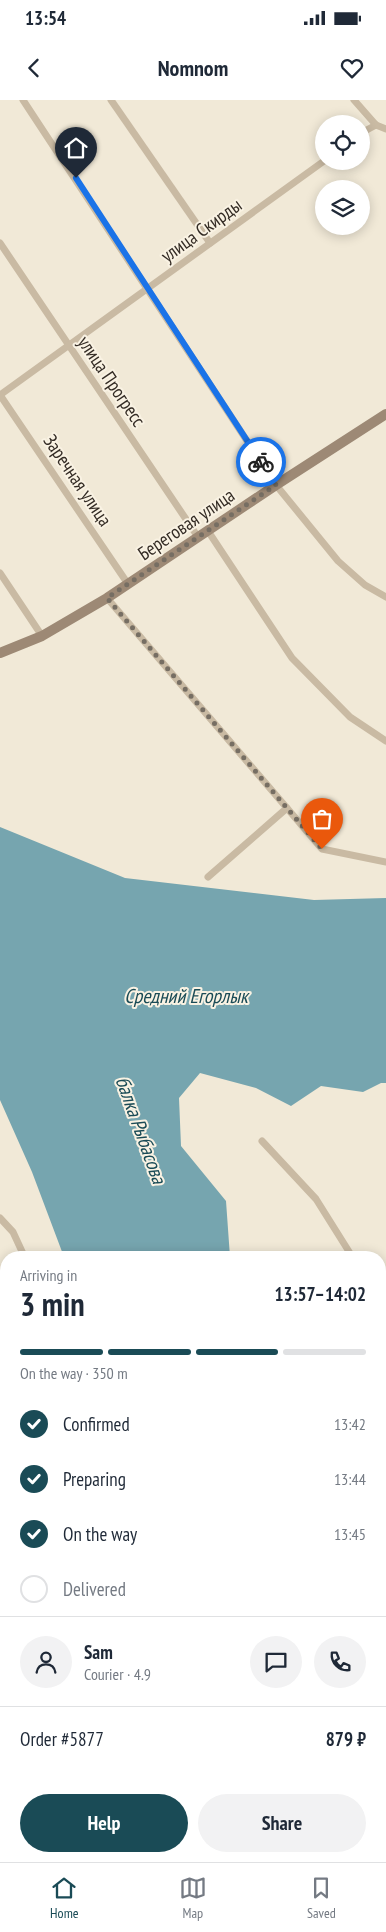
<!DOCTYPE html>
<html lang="en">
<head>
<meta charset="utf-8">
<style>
	:root { --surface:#fff; --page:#f2f2f3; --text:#1f2937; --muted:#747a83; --line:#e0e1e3; --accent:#1a4b56 }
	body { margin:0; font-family:"PT Sans Narrow",sans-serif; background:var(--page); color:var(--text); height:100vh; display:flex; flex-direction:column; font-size:19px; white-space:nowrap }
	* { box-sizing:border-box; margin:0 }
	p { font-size:16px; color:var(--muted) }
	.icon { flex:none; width:28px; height:28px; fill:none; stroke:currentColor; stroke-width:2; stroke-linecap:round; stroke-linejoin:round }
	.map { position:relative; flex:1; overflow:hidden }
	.drawer { position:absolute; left:0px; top:1151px; width:386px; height:611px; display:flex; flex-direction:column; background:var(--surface); border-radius:20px 20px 0 0; box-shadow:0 2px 12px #0003 }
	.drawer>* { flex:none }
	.fabs { position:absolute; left:315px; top:15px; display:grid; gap:10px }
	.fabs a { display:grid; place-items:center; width:55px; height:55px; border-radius:50%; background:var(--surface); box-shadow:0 2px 12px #0003; font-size:25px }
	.pin { position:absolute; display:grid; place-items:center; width:42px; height:42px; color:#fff; margin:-51px -21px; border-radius:50% 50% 50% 0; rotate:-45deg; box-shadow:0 0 5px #0007 }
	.pin .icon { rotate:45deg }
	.courier { position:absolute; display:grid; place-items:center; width:50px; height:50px; margin:-25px; border:4px solid #1a73e8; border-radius:50%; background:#fff; color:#222; box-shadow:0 1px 6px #0007 }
	.headline em { font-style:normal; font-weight:600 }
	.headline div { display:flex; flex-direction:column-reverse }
	.headline { display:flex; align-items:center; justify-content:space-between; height:85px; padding:0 20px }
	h1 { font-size:32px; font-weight:600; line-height:38px }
	.bar { display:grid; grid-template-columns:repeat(4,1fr); gap:8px 5px; align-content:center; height:60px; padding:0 20px }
	.bar i { height:6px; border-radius:4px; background:var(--line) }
	.bar .on { background:var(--accent) }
	.bar p { grid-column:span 4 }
	.line { display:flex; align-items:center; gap:12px; padding:0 20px; border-top:1px solid var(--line) }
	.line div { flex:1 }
	.round { display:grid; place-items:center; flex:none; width:52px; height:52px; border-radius:26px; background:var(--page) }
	ol { padding:0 20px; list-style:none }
	li { display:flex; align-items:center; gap:15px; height:55px }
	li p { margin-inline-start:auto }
	li .icon { padding:5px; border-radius:50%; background:var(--accent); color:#fff; stroke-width:4 }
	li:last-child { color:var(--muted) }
	li i { width:28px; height:28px; border:2px solid var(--line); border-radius:50% }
	.action { display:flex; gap:10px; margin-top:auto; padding:10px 20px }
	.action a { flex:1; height:58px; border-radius:30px; background:var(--accent); color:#fff; font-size:20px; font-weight:600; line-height:58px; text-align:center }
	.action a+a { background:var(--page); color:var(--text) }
	.status { display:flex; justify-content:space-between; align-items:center; height:35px; padding:0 25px; background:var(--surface); direction:ltr }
	.status svg { height:14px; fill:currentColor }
	header { display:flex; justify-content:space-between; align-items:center; height:65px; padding:0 20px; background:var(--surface); font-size:22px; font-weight:600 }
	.menu { display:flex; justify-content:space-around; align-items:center; height:70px; border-top:1px solid var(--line); background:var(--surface); font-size:14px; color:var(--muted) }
	.menu a { display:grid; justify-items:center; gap:2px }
	.menu .on { color:var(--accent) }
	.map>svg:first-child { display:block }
	.water { fill:#76a5af }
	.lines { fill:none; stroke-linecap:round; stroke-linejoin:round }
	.street { stroke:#c9baa3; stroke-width:7 }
	.secondary { stroke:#9d8975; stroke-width:10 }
	.done { stroke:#766e63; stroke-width:5; stroke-dasharray:0 9 }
	.route { stroke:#1a73e8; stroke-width:6 }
	.labels { text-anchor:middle; stroke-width:4; stroke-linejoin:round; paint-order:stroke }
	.street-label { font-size:19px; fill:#342c25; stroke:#f9f2e3 }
	.water-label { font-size:20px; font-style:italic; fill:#1a4b56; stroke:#f9f2e3 }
</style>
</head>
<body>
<div class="status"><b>13:54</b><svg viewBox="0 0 49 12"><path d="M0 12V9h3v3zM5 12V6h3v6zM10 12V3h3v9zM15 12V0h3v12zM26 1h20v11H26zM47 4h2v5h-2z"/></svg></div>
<header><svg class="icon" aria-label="back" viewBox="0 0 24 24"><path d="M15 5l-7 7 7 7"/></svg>Nomnom<svg class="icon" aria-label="heart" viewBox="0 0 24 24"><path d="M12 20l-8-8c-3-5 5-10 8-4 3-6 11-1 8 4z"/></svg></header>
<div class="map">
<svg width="386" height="1762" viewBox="0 0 386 1762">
	<rect width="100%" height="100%" fill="#f1e9d7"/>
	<!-- water -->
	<g class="water">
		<polygon points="0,727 125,778 314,800 386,798 386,983 381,983 363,992 321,986 291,1006 256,988 200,973 179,998 181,1046 226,1101 230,1157 64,1157 32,1072 0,1000"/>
		<polygon points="380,1472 386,1485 386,1713 380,1695"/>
	</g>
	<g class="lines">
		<!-- street -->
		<g class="street">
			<polyline points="23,0 276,385 338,461 365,485 386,497"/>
			<polyline points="111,0 210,143"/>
			<polyline points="354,0 376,25 386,29"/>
			<polyline points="361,33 376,25"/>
			<polyline points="0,143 198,437"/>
			<polyline points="0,295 324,61"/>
			<polyline points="0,295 128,484"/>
			<polyline points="208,431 292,558 350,617 386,641"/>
			<polyline points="0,473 42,536"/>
			<polyline points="107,498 322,749 386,762"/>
			<polyline points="208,777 287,708"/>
			<polyline points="262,1041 316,1099 353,1158"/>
			<polyline points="0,1118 13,1132 25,1158"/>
			<polyline points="380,1201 386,1211"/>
			<polyline points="380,1225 386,1223"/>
			<polyline points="0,1402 6,1396"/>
			<polyline points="0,1472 6,1463"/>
			<polyline points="0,1566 6,1570"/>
			<polyline points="0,1672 6,1675"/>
			<polyline points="305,1756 307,1762"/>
		</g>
		<!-- secondary -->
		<g class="secondary">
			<polyline points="0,553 42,536 107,498 276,385 386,314"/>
			<polyline points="0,1259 6,1254"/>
			<polyline points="0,1320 6,1321"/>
			<polyline points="380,1394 386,1406"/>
			<polyline points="380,1735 386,1736"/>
			<polyline points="205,1756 206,1762"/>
		</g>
	</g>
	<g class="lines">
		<!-- done -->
		<polyline class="done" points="261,362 276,385 107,498 322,749"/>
		<!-- route -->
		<polyline class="route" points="76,78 261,362"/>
	</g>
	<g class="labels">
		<!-- street labels -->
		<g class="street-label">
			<text transform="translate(201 130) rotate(-36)" y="7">улица Скирды</text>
			<text transform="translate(112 281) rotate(56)" y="7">улица Прогресс</text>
			<text transform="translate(78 380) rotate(56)" y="7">Заречная улица</text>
			<text transform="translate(186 424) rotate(-34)" y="7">Береговая улица</text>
		</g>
		<!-- water labels -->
		<g class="water-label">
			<text x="186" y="903">Средний Егорлык</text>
			<text transform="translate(141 1030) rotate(70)" y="7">балка Рыбасова</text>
		</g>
	</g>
</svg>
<div class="fabs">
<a><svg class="icon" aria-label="locate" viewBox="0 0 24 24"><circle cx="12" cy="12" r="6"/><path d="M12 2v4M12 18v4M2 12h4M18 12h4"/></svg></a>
<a><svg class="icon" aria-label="layers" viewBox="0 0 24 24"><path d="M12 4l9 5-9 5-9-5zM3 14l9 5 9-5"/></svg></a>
</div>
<div class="pin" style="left:322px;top:749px;background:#ea580c"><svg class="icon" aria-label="bag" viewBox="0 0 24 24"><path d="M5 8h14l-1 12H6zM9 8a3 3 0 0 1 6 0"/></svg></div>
<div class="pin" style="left:76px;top:78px;background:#1f2937"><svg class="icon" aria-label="home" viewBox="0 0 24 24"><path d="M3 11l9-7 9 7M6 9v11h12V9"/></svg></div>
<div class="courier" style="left:261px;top:362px"><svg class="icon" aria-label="bike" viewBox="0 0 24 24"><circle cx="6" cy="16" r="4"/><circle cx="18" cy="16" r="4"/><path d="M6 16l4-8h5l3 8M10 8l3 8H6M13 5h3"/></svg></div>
<section class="drawer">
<div class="headline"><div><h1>3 min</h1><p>Arriving in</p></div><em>13:57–14:02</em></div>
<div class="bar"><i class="on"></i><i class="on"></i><i class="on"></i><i></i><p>On the way · 350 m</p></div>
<ol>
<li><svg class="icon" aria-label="check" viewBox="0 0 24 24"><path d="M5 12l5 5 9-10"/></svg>Confirmed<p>13:42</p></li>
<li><svg class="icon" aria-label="check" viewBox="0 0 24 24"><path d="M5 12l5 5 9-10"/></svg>Preparing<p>13:44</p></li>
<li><svg class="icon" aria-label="check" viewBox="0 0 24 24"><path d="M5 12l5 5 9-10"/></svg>On the way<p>13:45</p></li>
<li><i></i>Delivered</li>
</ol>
<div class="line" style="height:90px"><a class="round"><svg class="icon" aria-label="person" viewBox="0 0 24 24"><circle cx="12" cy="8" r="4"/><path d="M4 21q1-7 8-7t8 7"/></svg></a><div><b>Sam</b><p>Courier · 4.9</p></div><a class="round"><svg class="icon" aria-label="chat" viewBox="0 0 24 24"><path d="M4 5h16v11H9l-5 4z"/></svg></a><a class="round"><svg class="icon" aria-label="phone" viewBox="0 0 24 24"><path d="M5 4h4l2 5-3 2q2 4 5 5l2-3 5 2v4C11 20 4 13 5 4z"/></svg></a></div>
<div class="line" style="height:65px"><div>Order #5877</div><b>879 ₽</b></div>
<div class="action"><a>Help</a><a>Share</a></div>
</section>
</div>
<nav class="menu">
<a class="on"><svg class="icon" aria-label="home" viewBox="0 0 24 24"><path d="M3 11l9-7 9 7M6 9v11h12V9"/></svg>Home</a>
<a><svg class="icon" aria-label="map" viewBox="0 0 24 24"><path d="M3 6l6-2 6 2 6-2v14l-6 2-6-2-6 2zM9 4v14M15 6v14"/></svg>Map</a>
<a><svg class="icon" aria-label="saved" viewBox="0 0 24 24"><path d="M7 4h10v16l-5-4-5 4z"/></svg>Saved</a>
</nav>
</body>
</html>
